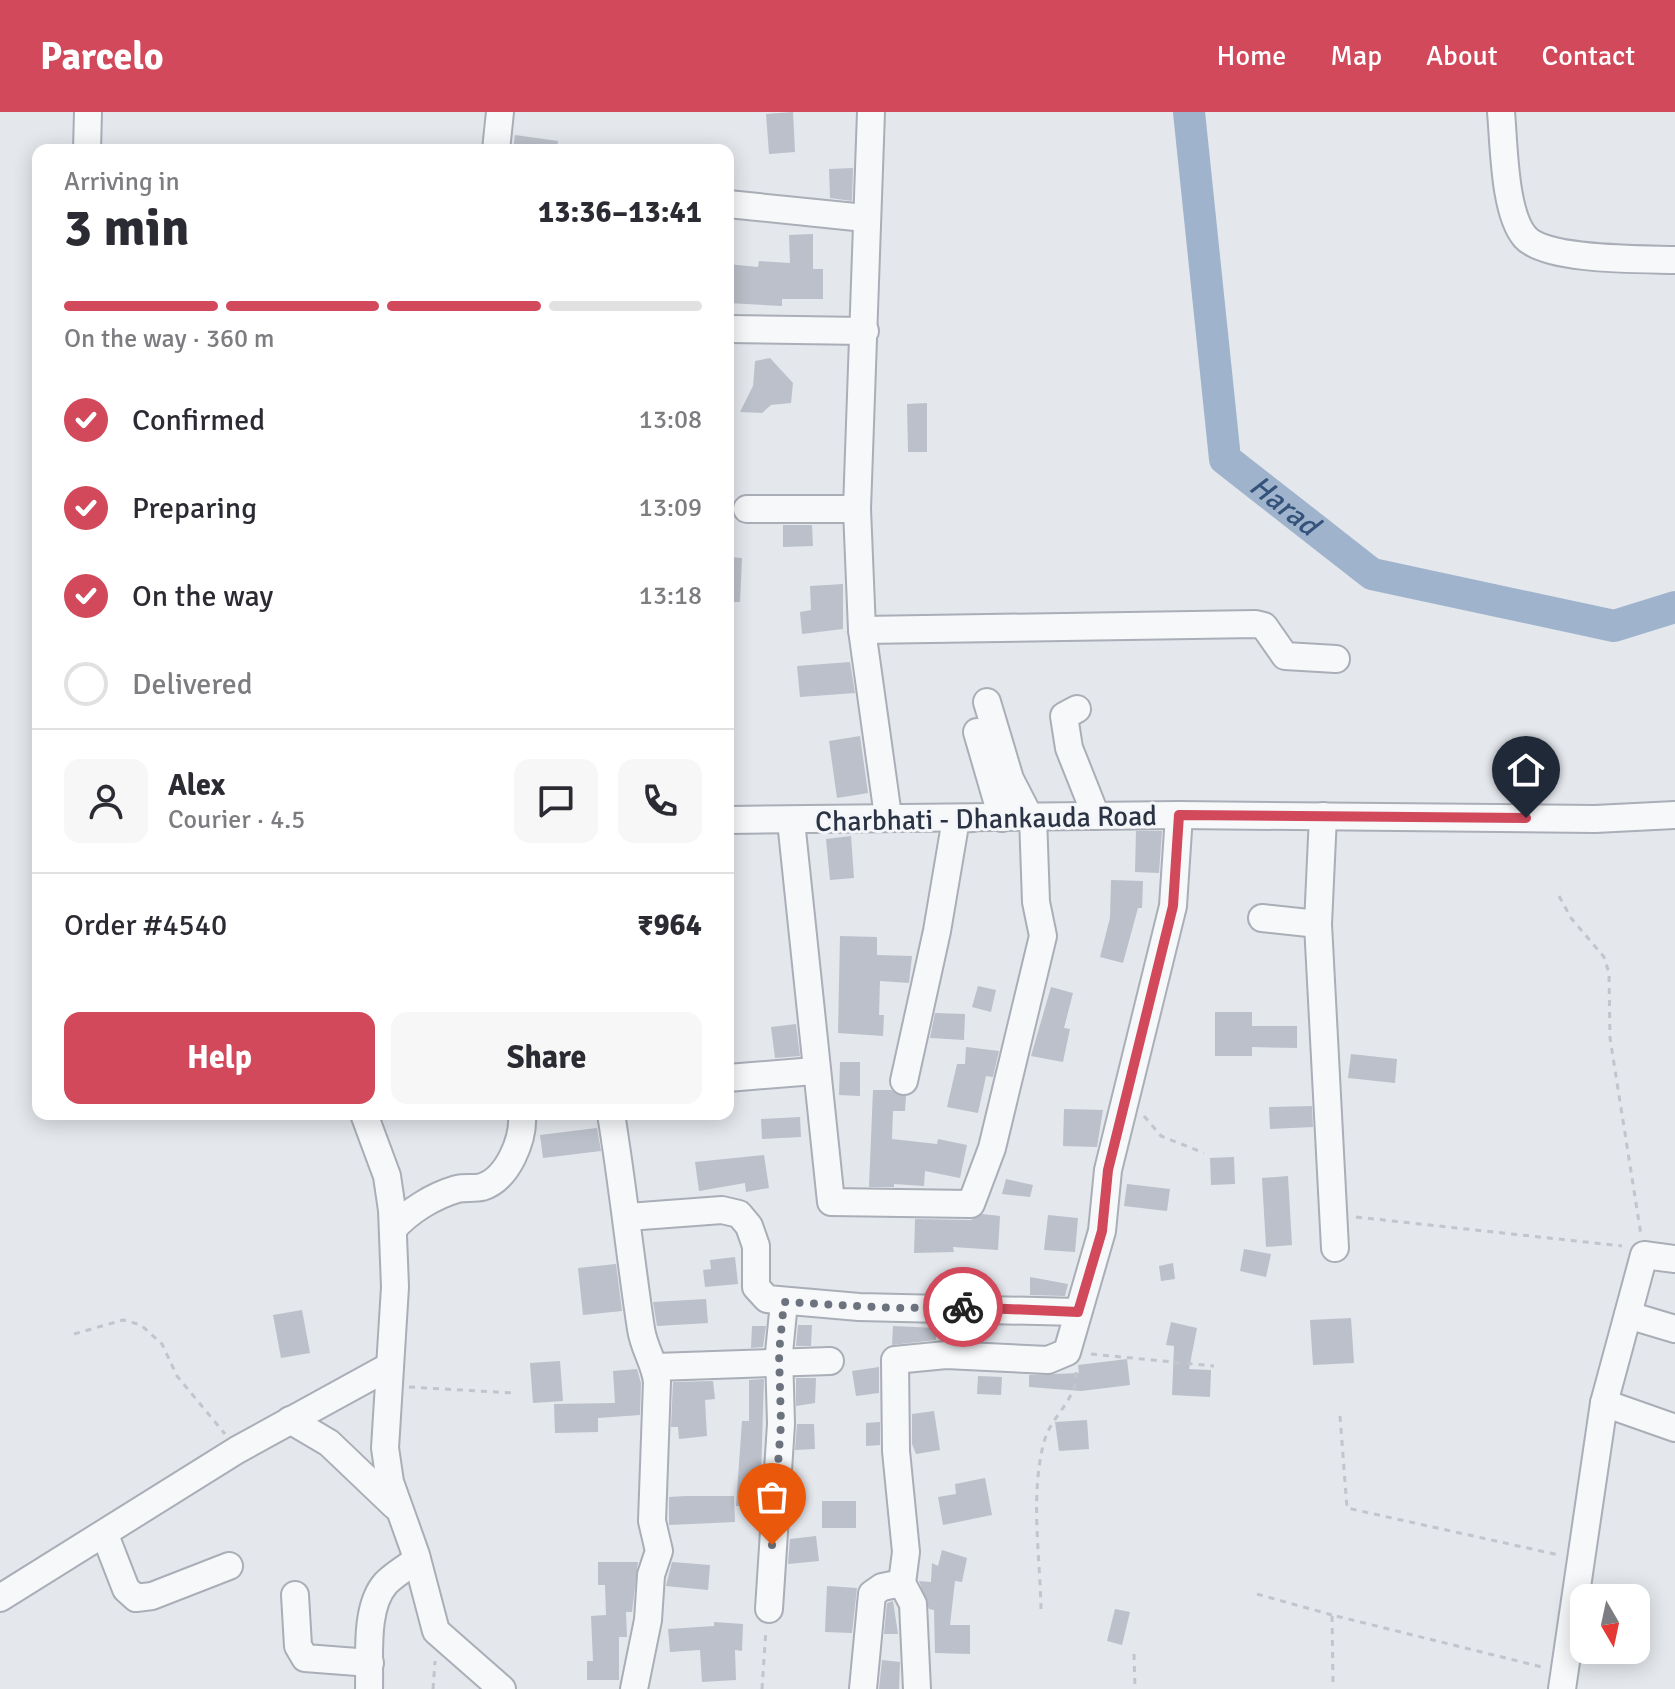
<!DOCTYPE html>
<html lang="en">
<head>
<meta charset="utf-8">
<style>
	:root { --surface:#fff; --page:#f7f7f7; --text:#2b2b33; --muted:#7c7c81; --line:#e1e1e2; --accent:#d1495b }
	body { margin:0; font-family:Signika,sans-serif; background:var(--page); color:var(--text); height:100vh; display:flex; flex-direction:column; font-size:30px; white-space:nowrap }
	* { box-sizing:border-box; margin:0 }
	p { font-size:26px; color:var(--muted) }
	.icon { flex:none; width:44px; height:44px; fill:none; stroke:currentColor; stroke-width:2; stroke-linecap:round; stroke-linejoin:round }
	.map { position:relative; flex:1; overflow:hidden }
	.panel { position:absolute; left:32px; top:32px; width:702px; height:976px; display:flex; flex-direction:column; background:var(--surface); border-radius:16px; box-shadow:0 4px 20px #0003 }
	.panel>* { flex:none }
	.needle { width:52px; rotate:171deg }
	.tools { position:absolute; left:1570px; top:1472px; display:grid; gap:16px }
	.tools a { display:grid; place-items:center; width:80px; height:80px; border-radius:16px; background:var(--surface); box-shadow:0 4px 20px #0003; font-size:40px }
	.pin { position:absolute; display:grid; place-items:center; width:68px; height:68px; color:#fff; margin:-82px -34px; border-radius:50% 50% 50% 0; rotate:-45deg; box-shadow:0 0 8px #0007 }
	.pin .icon { rotate:45deg }
	.courier { position:absolute; display:grid; place-items:center; width:80px; height:80px; margin:-40px; border:6px solid #d1495b; border-radius:50%; background:#fff; color:#222; box-shadow:0 2px 10px #0007 }
	.head em { font-style:normal; font-weight:700 }
	.head div { display:flex; flex-direction:column-reverse }
	.head { display:flex; align-items:center; justify-content:space-between; height:136px; padding:0 32px }
	h1 { font-size:52px; font-weight:700; line-height:60px }
	.bar { display:grid; grid-template-columns:repeat(4,1fr); gap:12px 8px; align-content:center; height:96px; padding:0 32px }
	.bar i { height:10px; border-radius:6px; background:var(--line) }
	.bar .selected { background:var(--accent) }
	.bar p { grid-column:span 4 }
	.line { display:flex; align-items:center; gap:20px; padding:0 32px; border-top:2px solid var(--line) }
	.line div { flex:1 }
	.round { display:grid; place-items:center; flex:none; width:84px; height:84px; border-radius:16px; background:var(--page) }
	ol { padding:0 32px; list-style:none }
	li { display:flex; align-items:center; gap:24px; height:88px }
	li p { margin-inline-start:auto }
	li .icon { padding:8px; border-radius:50%; background:var(--accent); color:#fff; stroke-width:4 }
	li:last-child { color:var(--muted) }
	li i { width:44px; height:44px; border:4px solid var(--line); border-radius:50% }
	.button { display:flex; gap:16px; margin-top:auto; padding:16px 32px }
	.button a { flex:1; height:92px; border-radius:16px; background:var(--accent); color:#fff; font-size:32px; font-weight:700; line-height:92px; text-align:center }
	.button a+a { background:var(--page); color:var(--text) }
	header { display:flex; align-items:center; gap:48px; box-sizing:border-box; height:112px; padding:0 40px; background:var(--accent); color:#fff }
	header strong { font-size:38px }
	nav { display:flex; gap:44px; margin-inline-start:auto; font-size:28px }
	.map>svg:first-child { display:block }
	.lines { fill:none; stroke-linecap:round; stroke-linejoin:round }
	.river { stroke:#9fb4cc; stroke-width:32 }
	.building { fill:#bbc0ca }
	.minor-casing { stroke:#a9aeb7; stroke-width:30 }
	.path { stroke:#c2c5cb; stroke-width:3; stroke-dasharray:6 6; stroke-linecap:butt }
	.minor { stroke:#f7f8fa; stroke-width:26 }
	.done { stroke:#6c737f; stroke-width:8; stroke-dasharray:0 14.4 }
	.route { stroke:#d1495b; stroke-width:10 }
	.labels { text-anchor:middle; stroke-width:6; stroke-linejoin:round; paint-order:stroke }
	.street-label { font-size:28px; fill:#2b3445; stroke:#f4f6f9 }
	.water-label { font-size:30px; font-style:italic; fill:#34527a; stroke:#f4f6f9 }
</style>
</head>
<body>
<header>
<strong>Parcelo</strong>
<nav><a>Home</a><a>Map</a><a>About</a><a>Contact</a></nav>
</header>
<div class="map">
<svg width="1675" height="1577" viewBox="0 0 1675 1577">
	<rect width="100%" height="100%" fill="#e4e7ec"/>
	<g class="lines">
		<!-- river -->
		<path class="river" id="s1" d="M1189 0 1225 347 1372 462 1614 514 1675 495"/>
	</g>
	<!-- building -->
	<g class="building">
		<polygon points="793,0 795,40 769,42 766,2"/>
		<polygon points="515,23 558,29 557,38 513,38"/>
		<polygon points="853,56 852,89 830,86 829,57"/>
		<polygon points="813,122 813,157 823,157 823,187 782,187 782,194 728,191 728,152 758,155 759,149 790,151 789,123"/>
		<polygon points="770,246 793,271 791,291 771,293 762,301 740,300 753,274 755,249"/>
		<polygon points="927,291 927,340 908,340 907,292"/>
		<polygon points="783,413 812,413 813,434 783,435"/>
		<polygon points="728,445 742,446 740,490 728,490"/>
		<polygon points="843,472 843,517 802,522 800,500 811,498 810,474"/>
		<polygon points="850,550 855,581 800,585 797,554"/>
		<polygon points="860,624 868,681 837,686 829,629"/>
		<polygon points="1136,719 1162,719 1159,761 1135,760"/>
		<polygon points="851,724 854,766 830,768 826,727"/>
		<polygon points="1111,768 1143,769 1142,796 1138,796 1123,851 1100,845 1110,806"/>
		<polygon points="840,824 877,825 877,843 912,844 909,871 880,869 879,903 884,903 883,924 838,921"/>
		<polygon points="978,874 996,878 991,900 972,895"/>
		<polygon points="1051,875 1073,881 1064,916 1070,917 1063,950 1031,944"/>
		<polygon points="1215,900 1252,900 1252,914 1297,914 1297,936 1252,935 1252,944 1215,944"/>
		<polygon points="935,901 965,902 964,928 930,926"/>
		<polygon points="796,912 800,944 775,946 771,915"/>
		<polygon points="966,935 999,939 993,965 986,964 978,1001 947,995 957,952 965,952"/>
		<polygon points="1351,942 1397,947 1395,971 1348,966"/>
		<polygon points="840,950 860,950 860,984 839,983"/>
		<polygon points="873,978 891,978 906,984 905,999 893,999 892,1027 937,1032 938,1027 967,1033 960,1066 925,1059 924,1074 894,1072 894,1075 869,1075"/>
		<polygon points="1312,994 1313,1015 1270,1017 1269,995"/>
		<polygon points="1064,997 1103,998 1097,1035 1063,1034"/>
		<polygon points="800,1005 801,1025 762,1027 761,1007"/>
		<polygon points="597,1016 601,1039 543,1046 540,1023"/>
		<polygon points="764,1043 769,1076 746,1080 745,1071 699,1079 695,1050"/>
		<polygon points="1234,1045 1235,1072 1211,1073 1210,1046"/>
		<polygon points="1288,1064 1292,1133 1266,1135 1262,1066"/>
		<polygon points="1006,1067 1033,1073 1030,1085 1002,1082"/>
		<polygon points="1127,1072 1170,1077 1167,1099 1124,1094"/>
		<polygon points="982,1102 1000,1104 998,1138 953,1135 954,1140 914,1141 915,1107 971,1108"/>
		<polygon points="1048,1103 1078,1106 1075,1140 1044,1138"/>
		<polygon points="1244,1137 1271,1142 1266,1165 1240,1159"/>
		<polygon points="735,1145 738,1172 705,1175 703,1158 711,1157 710,1148"/>
		<polygon points="1173,1151 1175,1167 1161,1169 1159,1154"/>
		<polygon points="616,1152 622,1199 583,1203 578,1156"/>
		<polygon points="1030,1165 1068,1172 1065,1184 1030,1183"/>
		<polygon points="706,1187 708,1211 657,1214 653,1190"/>
		<polygon points="302,1198 310,1241 281,1246 273,1203"/>
		<polygon points="1351,1206 1354,1251 1313,1253 1310,1208"/>
		<polygon points="1171,1210 1197,1216 1189,1257 1211,1258 1210,1285 1172,1283 1174,1234 1166,1233"/>
		<polygon points="798,1213 812,1213 811,1234 796,1234"/>
		<polygon points="752,1214 766,1214 763,1235 751,1236"/>
		<polygon points="893,1214 936,1216 936,1228 892,1233"/>
		<polygon points="1127,1247 1130,1273 1081,1279 1029,1275 1029,1263 1079,1261 1078,1253"/>
		<polygon points="560,1249 563,1289 533,1291 530,1251"/>
		<polygon points="879,1255 879,1281 856,1284 852,1259"/>
		<polygon points="637,1257 641,1271 640,1303 598,1306 598,1320 555,1321 554,1292 615,1291 613,1259"/>
		<polygon points="978,1264 1002,1265 1001,1283 977,1282"/>
		<polygon points="796,1266 816,1266 815,1291 796,1294"/>
		<polygon points="764,1267 760,1394 736,1394 742,1309 749,1309 749,1268"/>
		<polygon points="713,1269 715,1287 705,1288 707,1324 679,1327 678,1315 671,1315 673,1270"/>
		<polygon points="934,1299 940,1338 916,1342 912,1332 912,1302"/>
		<polygon points="1087,1308 1089,1337 1059,1339 1055,1310"/>
		<polygon points="880,1310 880,1333 866,1334 866,1311"/>
		<polygon points="797,1312 814,1312 815,1337 795,1338"/>
		<polygon points="985,1366 992,1403 943,1413 938,1385 956,1382 955,1372"/>
		<polygon points="686,1384 734,1384 735,1410 669,1413 669,1385"/>
		<rect x="822" y="1389" width="34" height="27"/>
		<polygon points="816,1424 819,1449 788,1452 790,1427"/>
		<polygon points="942,1438 967,1446 962,1470 955,1469 950,1513 970,1513 970,1542 935,1541 934,1498 929,1497 919,1469 931,1470 932,1451 938,1454"/>
		<polygon points="598,1450 638,1450 632,1500 626,1500 627,1525 619,1525 619,1568 587,1568 587,1549 593,1549 591,1504 606,1503 605,1473 598,1473"/>
		<polygon points="672,1450 710,1453 708,1478 666,1474"/>
		<polygon points="827,1474 857,1476 852,1521 825,1520"/>
		<polygon points="893,1489 898,1522 884,1522 887,1491"/>
		<polygon points="1115,1497 1130,1500 1122,1533 1107,1529"/>
		<polygon points="714,1510 743,1512 742,1539 735,1538 736,1568 702,1570 700,1538 670,1540 668,1517 714,1514"/>
		<polygon points="882,1548 900,1550 899,1577 879,1577"/>
	</g>
	<g class="lines">
		<defs>
			<g id="minor">
				<polyline points="871,0 857,397 862,518 888,704"/>
				<path d="M1501 0C1504 32 1504 101 1525 125 1546 149 1643 147 1675 148"/>
				<polyline points="87,38 88,0"/>
				<polyline points="496,38 500,0"/>
				<polyline points="728,92 865,106"/>
				<polyline points="728,217 865,219"/>
				<polyline points="747,397 857,397"/>
				<polyline points="862,518 1256,512 1264,514 1285,544 1336,547"/>
				<polyline points="987,590 1010,667 1030,706"/>
				<polyline points="1077,597 1064,604 1069,636 1096,704"/>
				<polyline points="977,620 1002,706"/>
				<polyline points="1323,704 1318,812 1335,1136"/>
				<polyline points="728,708 1179,703 1595,707 1675,703"/>
				<polyline points="791,709 831,1090 971,1092 992,1036 1043,824 1036,790 1033,705"/>
				<polyline points="1262,806 1318,812"/>
				<polyline points="728,966 814,959"/>
				<polyline points="904,969 937,819 956,707 973,706"/>
				<polyline points="364,1002 387,1064 392,1098 395,1175 385,1336 390,1370 416,1443 436,1519 502,1577"/>
				<path d="M611 1002C623 1074 630 1145 641 1217 644 1237 655 1251 657 1270L652 1409 659 1439 651 1463 648 1508 634 1577"/>
				<polyline points="628,1105 722,1098 739,1102 749,1114 756,1134 756,1175 767,1187 859,1195 1078,1200"/>
				<path d="M393 1117C409 1099 433 1084 457 1077 465 1075 474 1077 482 1075 508 1067 524 1027 522 1002"/>
				<polyline points="1628,1203 1675,1217"/>
				<polyline points="656,1255 830,1249"/>
				<polyline points="1604,1291 1675,1316"/>
				<polyline points="290,1308 329,1331 395,1394"/>
				<polyline points="105,1423 126,1477 136,1486 152,1484 229,1454"/>
				<polyline points="295,1483 298,1534 305,1546 370,1551"/>
				<polyline points="0,1486 237,1338 390,1254"/>
				<polyline points="769,1497 781,1312 779,1241 784,1190"/>
				<path d="M369 1577C370 1546 364 1495 386 1471 395 1462 407 1455 417 1448"/>
				<polyline points="863,1577 872,1482 882,1475 902,1471"/>
				<polyline points="917,1577 913,1492 902,1471 906,1440 896,1339 895,1248 946,1243 1048,1248 1067,1240 1102,1119 1108,1058 1173,794 1179,703"/>
				<polyline points="1562,1577 1604,1291 1644,1143 1675,1147"/>
			</g>
		</defs>
		<!-- minor casing -->
		<use href="#minor" class="minor-casing"/>
		<!-- path -->
		<g class="path">
			<polyline points="1559,784 1571,806 1604,845 1609,861 1610,926 1641,1123"/>
			<polyline points="1144,1004 1161,1024 1204,1041"/>
			<polyline points="1356,1105 1622,1134"/>
			<polyline points="74,1222 123,1208 141,1213 162,1232 177,1264 225,1322"/>
			<polyline points="1091,1242 1214,1254"/>
			<polyline points="409,1275 513,1281"/>
			<polyline points="1340,1304 1347,1396 1559,1443"/>
			<polyline points="1257,1482 1332,1503"/>
			<path d="M1041 1497C1040 1443 1030 1382 1044 1330 1051 1303 1079 1287 1076 1258"/>
			<polyline points="1134,1542 1135,1577"/>
			<polyline points="1333,1570 1332,1503 1542,1555"/>
			<polyline points="433,1577 435,1549"/>
			<polyline points="762,1577 766,1517"/>
		</g>
		<!-- minor -->
		<use href="#minor" class="minor"/>
	</g>
	<g class="lines">
		<!-- done -->
		<polyline class="done" points="772,1433 781,1312 779,1241 784,1190 895,1196 963,1195"/>
		<!-- route -->
		<polyline class="route" points="963,1195 1078,1200 1102,1119 1108,1058 1173,794 1179,703 1526,706"/>
	</g>
	<g class="labels">
		<!-- street labels -->
		<g class="street-label">
			<text transform="translate(986 706) rotate(-1)" y="10">Charbhati - Dhankauda Road</text>
		</g>
		<!-- water labels -->
		<g class="water-label">
			<text dy="10" stroke="none"><textPath href="#s1" startOffset="424">Harad</textPath></text>
		</g>
	</g>
</svg>
<div class="tools">
<a><svg class="needle" viewBox="-14 -14 28 28"><path d="M0-13l5 13h-10z" fill="#e53935"/><path d="M0 13l5-13h-10z" fill="#7c7c81"/></svg></a>
</div>
<div class="pin" style="left:772px;top:1433px;background:#ea580c"><svg class="icon" aria-label="bag" viewBox="0 0 24 24"><path d="M5 8h14l-1 12H6zM9 8a3 3 0 0 1 6 0"/></svg></div>
<div class="pin" style="left:1526px;top:706px;background:#1f2937"><svg class="icon" aria-label="home" viewBox="0 0 24 24"><path d="M3 11l9-7 9 7M6 9v11h12V9"/></svg></div>
<div class="courier" style="left:963px;top:1195px"><svg class="icon" aria-label="bike" viewBox="0 0 24 24"><circle cx="6" cy="16" r="4"/><circle cx="18" cy="16" r="4"/><path d="M6 16l4-8h5l3 8M10 8l3 8H6M13 5h3"/></svg></div>
<section class="panel">
<div class="head"><div><h1>3 min</h1><p>Arriving in</p></div><em>13:36–13:41</em></div>
<div class="bar"><i class="selected"></i><i class="selected"></i><i class="selected"></i><i></i><p>On the way · 360 m</p></div>
<ol>
<li><svg class="icon" aria-label="check" viewBox="0 0 24 24"><path d="M5 12l5 5 9-10"/></svg>Confirmed<p>13:08</p></li>
<li><svg class="icon" aria-label="check" viewBox="0 0 24 24"><path d="M5 12l5 5 9-10"/></svg>Preparing<p>13:09</p></li>
<li><svg class="icon" aria-label="check" viewBox="0 0 24 24"><path d="M5 12l5 5 9-10"/></svg>On the way<p>13:18</p></li>
<li><i></i>Delivered</li>
</ol>
<div class="line" style="height:144px"><a class="round"><svg class="icon" aria-label="person" viewBox="0 0 24 24"><circle cx="12" cy="8" r="4"/><path d="M4 21q1-7 8-7t8 7"/></svg></a><div><b>Alex</b><p>Courier · 4.5</p></div><a class="round"><svg class="icon" aria-label="chat" viewBox="0 0 24 24"><path d="M4 5h16v11H9l-5 4z"/></svg></a><a class="round"><svg class="icon" aria-label="phone" viewBox="0 0 24 24"><path d="M5 4h4l2 5-3 2q2 4 5 5l2-3 5 2v4C11 20 4 13 5 4z"/></svg></a></div>
<div class="line" style="height:104px"><div>Order #4540</div><b>₹964</b></div>
<div class="button"><a>Help</a><a>Share</a></div>
</section>
</div>
</body>
</html>
